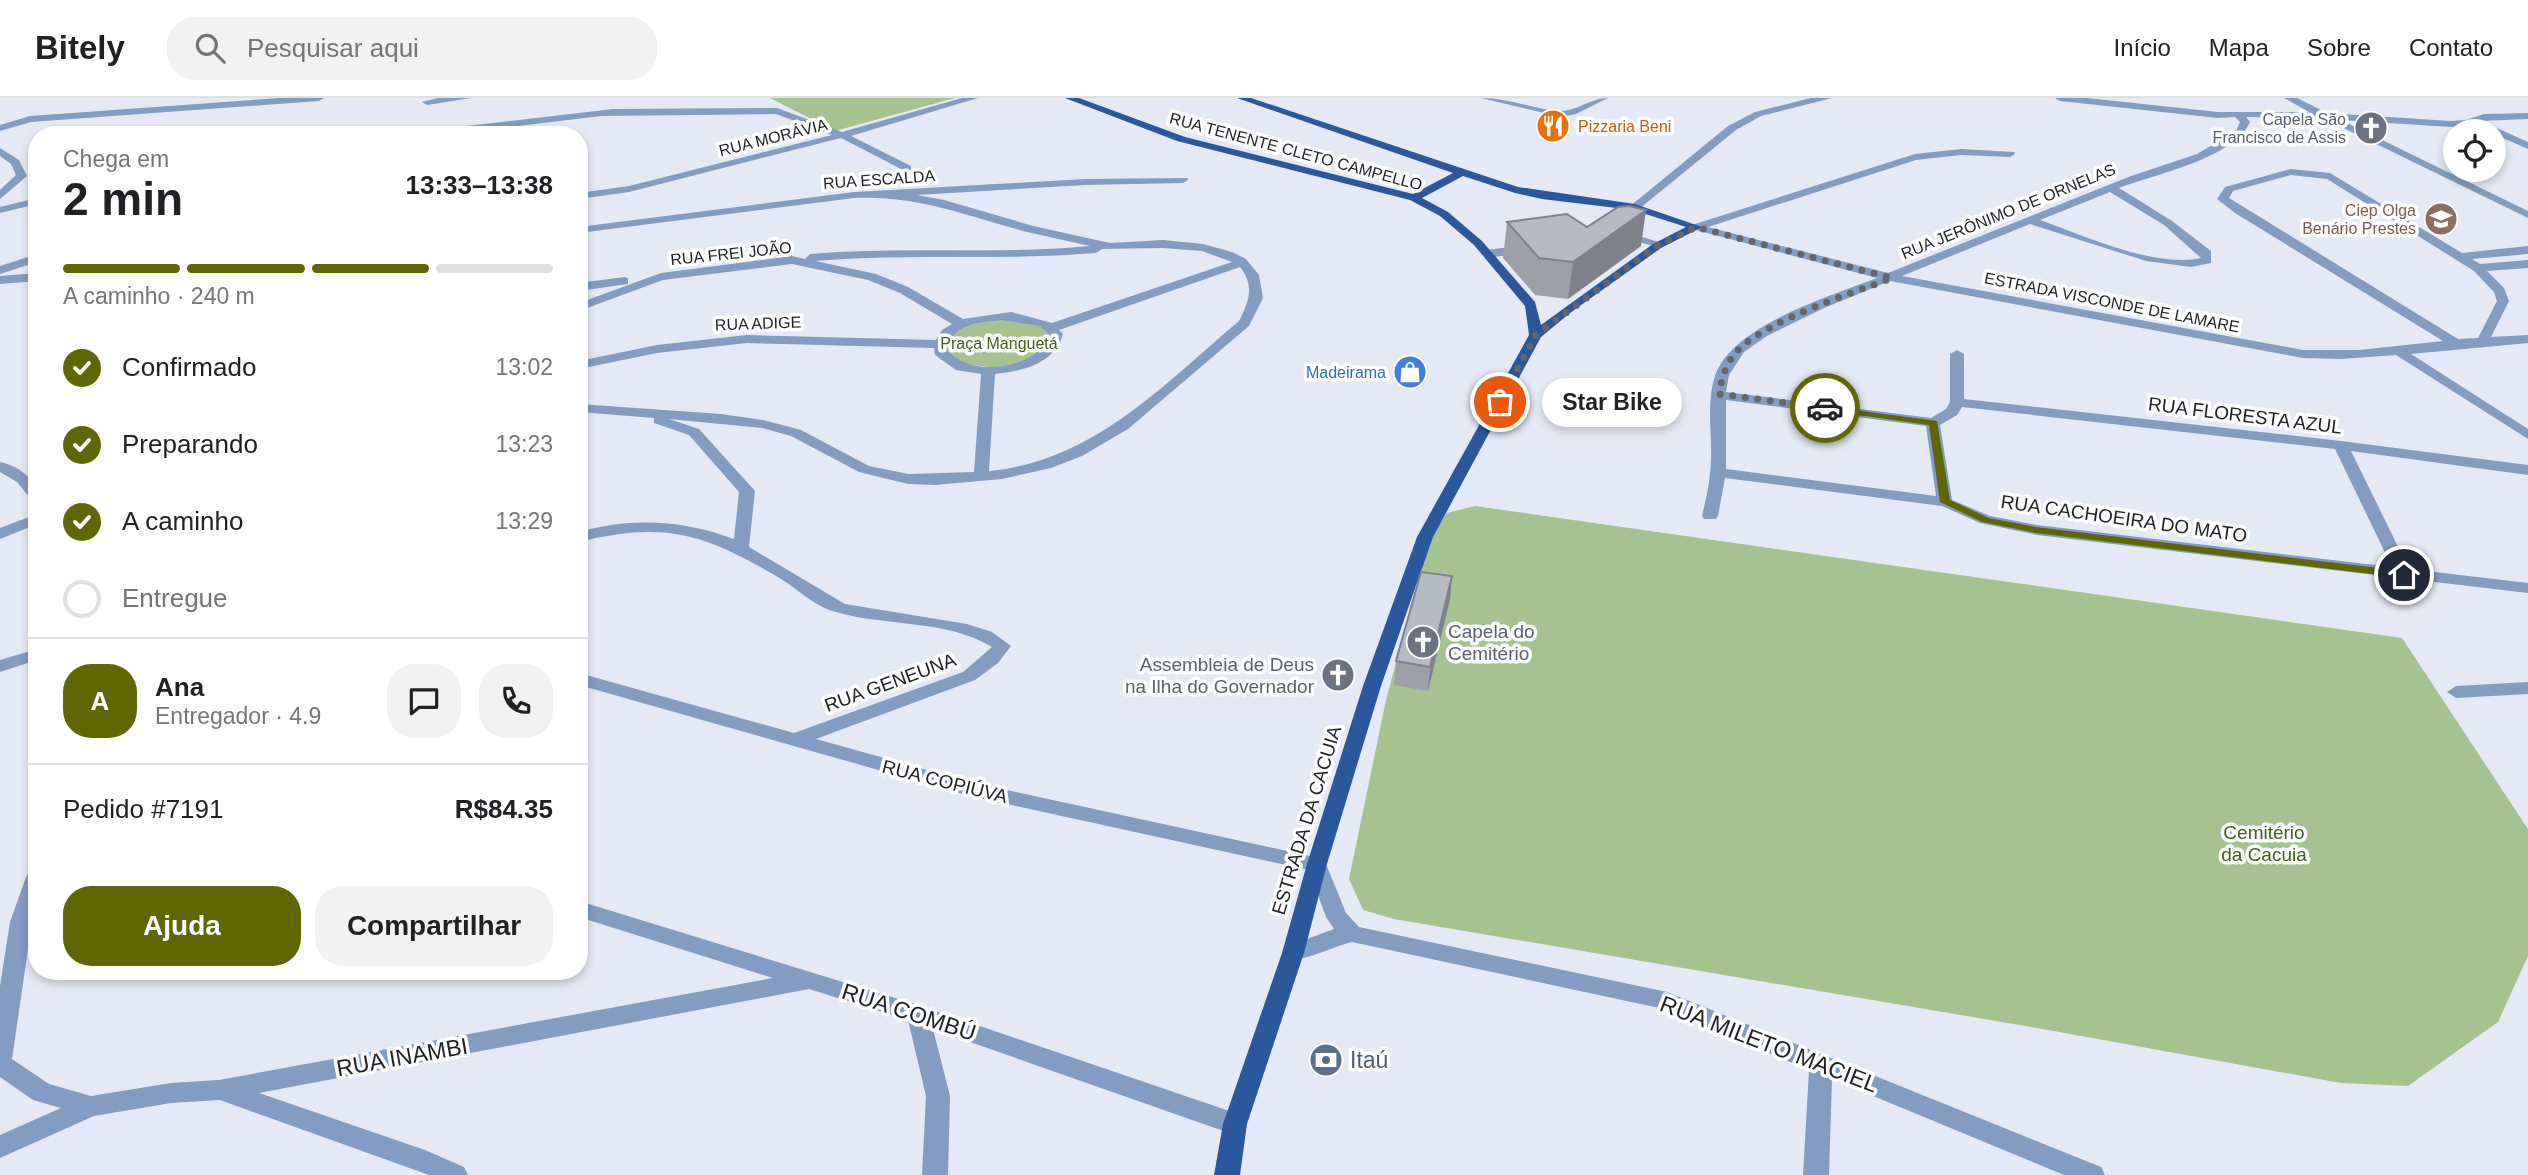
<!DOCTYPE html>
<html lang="pt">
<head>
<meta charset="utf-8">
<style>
	:root { --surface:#fff; --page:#f2f2f2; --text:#202124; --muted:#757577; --line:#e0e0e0; --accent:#616604 }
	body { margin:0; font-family:Arial,sans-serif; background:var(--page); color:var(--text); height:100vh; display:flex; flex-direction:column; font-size:26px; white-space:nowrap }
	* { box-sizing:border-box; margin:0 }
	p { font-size:23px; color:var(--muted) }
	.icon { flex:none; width:38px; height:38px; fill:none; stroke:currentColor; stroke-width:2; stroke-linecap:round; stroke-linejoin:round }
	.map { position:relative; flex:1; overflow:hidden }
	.panel { position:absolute; left:28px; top:28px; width:560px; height:854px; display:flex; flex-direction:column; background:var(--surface); border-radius:28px; box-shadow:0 4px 10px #0003 }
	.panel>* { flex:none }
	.tools { position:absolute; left:2443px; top:21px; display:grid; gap:14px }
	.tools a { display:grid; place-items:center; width:63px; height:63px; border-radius:50%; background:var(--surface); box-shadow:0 4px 10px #0003; font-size:35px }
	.pin { position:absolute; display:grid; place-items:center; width:60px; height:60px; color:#fff; margin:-30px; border:4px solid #fff; border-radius:50%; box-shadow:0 2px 7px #0007 }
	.courier { position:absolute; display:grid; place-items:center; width:70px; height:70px; margin:-35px; border:5px solid #616604; border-radius:50%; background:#fff; color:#222; box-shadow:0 2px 9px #0007 }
	.bubble { position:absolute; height:49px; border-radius:24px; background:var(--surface); box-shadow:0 4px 10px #0003; font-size:23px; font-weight:800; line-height:49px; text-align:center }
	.head em { font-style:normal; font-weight:800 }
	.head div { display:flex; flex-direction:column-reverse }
	.head { display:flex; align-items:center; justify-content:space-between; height:119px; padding:0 35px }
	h1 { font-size:46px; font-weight:800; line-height:52px }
	.bar { display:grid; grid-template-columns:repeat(4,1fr); gap:10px 7px; align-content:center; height:84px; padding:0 35px }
	.bar i { height:9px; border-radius:5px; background:var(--line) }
	.bar .selected { background:var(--accent) }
	.bar p { grid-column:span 4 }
	.line { display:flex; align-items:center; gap:18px; padding:0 35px; border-top:2px solid var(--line) }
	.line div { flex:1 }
	.round { display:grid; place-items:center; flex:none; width:74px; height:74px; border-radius:28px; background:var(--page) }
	ol { padding:0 35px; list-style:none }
	li { display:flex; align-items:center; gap:21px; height:77px }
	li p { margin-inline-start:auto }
	li .icon { padding:7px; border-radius:50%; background:var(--accent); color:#fff; stroke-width:4 }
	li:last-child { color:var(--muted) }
	li i { width:38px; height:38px; border:4px solid var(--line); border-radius:50% }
	.button { display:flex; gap:14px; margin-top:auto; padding:14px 35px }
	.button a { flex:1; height:80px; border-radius:28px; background:var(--accent); color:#fff; font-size:28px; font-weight:800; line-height:80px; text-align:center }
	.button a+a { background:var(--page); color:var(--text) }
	header { display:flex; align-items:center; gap:42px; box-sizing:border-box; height:98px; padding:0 35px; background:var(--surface); border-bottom:2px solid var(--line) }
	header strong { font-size:33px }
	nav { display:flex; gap:38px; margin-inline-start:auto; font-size:24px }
	.search { width:490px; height:63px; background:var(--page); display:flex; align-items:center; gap:18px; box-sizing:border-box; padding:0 24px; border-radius:28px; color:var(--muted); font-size:26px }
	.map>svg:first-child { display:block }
	.green { fill:#a4c391 }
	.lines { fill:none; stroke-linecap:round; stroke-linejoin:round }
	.minor { fill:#829cc2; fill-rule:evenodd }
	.major { fill:#2b589c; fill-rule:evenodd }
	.wall { fill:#9da0a9 }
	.shaded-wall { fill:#7f828a }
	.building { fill:#b6bac5; stroke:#7f828a; stroke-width:2 }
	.route { fill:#616604 }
	.done { stroke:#64666d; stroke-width:7; stroke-dasharray:0 12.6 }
	.labels { text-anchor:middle; stroke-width:7; stroke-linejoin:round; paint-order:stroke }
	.far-worship-label { font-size:16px; fill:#5b616d; stroke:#fff; text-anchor:end }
	.far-food-label { font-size:16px; fill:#c56008; stroke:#fff; text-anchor:start }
	.far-street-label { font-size:16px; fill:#1f2024; stroke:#fff }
	.far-education-label { font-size:16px; fill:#785e54; stroke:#fff; text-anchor:end }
	.far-park-label { font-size:16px; fill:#3d641a; stroke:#fff }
	.far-shop-label { font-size:16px; fill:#366cbe; stroke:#fff; text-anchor:end }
	.street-label { font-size:19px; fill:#1f2024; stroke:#fff }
	.worship-label { font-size:19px; fill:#5b616d; stroke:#fff; text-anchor:start }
	.park-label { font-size:19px; fill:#3d641a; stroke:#fff }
	.near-street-label { font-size:23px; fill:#1f2024; stroke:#fff }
	.near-service-label { font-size:23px; fill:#4e5e75; stroke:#fff; text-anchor:start }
</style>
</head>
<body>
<header>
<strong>Bitely</strong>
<div class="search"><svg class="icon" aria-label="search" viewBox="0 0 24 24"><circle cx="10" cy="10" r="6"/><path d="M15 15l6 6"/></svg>Pesquisar aqui</div>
<nav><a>Início</a><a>Mapa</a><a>Sobre</a><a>Contato</a></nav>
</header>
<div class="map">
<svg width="2528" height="1077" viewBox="0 0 2528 1077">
	<rect width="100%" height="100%" fill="#e5e9f5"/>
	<!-- green -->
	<g class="green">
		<polygon points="770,0 955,0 835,33"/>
		<path d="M994 221C1014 223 1043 220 1053 240L1031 263 997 270 964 266 946 253 951 237 962 229Z"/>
		<polygon points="1475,408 2402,540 2528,731 2528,858 2498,924 2408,988 2341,985 2037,930 1394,821 1363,812 1349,781 1386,602 1430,438 1447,415"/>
	</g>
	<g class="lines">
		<!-- minor -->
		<g class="minor">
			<polygon points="279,0 324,0 319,3 31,24 0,33 0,27 30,18"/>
			<polygon points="438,0 471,0 427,7 422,4"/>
			<polygon points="962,0 978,0 851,38 911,68 911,72 903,72 841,40 629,94 579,101 579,95 629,88 832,37 776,16 601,18 443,37 410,37 415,34 613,11 777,10 842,34"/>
			<path d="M1481 0C1508 0 1533 11 1559 13 1576 14 1590 0 1608 0L1576 16 1561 19Z"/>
			<polygon points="1811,0 1832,0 1761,18 1736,32 1639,111 1629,109 1728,28 1755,14"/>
			<path d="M2055 0H2087L2218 14H2309L2284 0H2297L2327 15 2451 23 2466 22 2484 16 2528 15V21L2481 23 2528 44V51L2494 36V33L2472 27 2451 29 2341 22 2528 113V120L2323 20 2246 19 2250 24C2233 61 2155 76 2119 90L2172 123 2211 153V165L2191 169 2146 163 2030 126 1902 178 2303 252H2359L2443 243 2235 115 2217 101 2225 89 2291 71 2330 75 2462 155 2528 148V156L2472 161 2480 166 2528 162V170L2487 173 2504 190 2509 203 2491 239 2528 237V245L2411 256 2528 331V341L2396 257 2341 261 2303 260 1890 183 1824 210 1767 238 1744 254 1729 277 1726 294 1931 320 1946 311 1950 304V256L1957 252 1964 256V301L2341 343 2528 367V377L2351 353 2409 471 2528 485V495L2037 437 1980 425 1942 408 1725 380 1718 418 1716 421H1704L1702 418C1705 404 1709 390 1710 375 1714 344 1705 308 1715 278 1732 227 1831 198 1877 180L1692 131V127L1915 56 1961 51 2014 54 2015 56 2010 59 1961 57 1916 62 1708 129 1888 175 2131 78 2197 56 2236 33 2240 24 2235 19 2218 20 2060 3ZM2291 77 2327 81 2474 173 2494 194 2497 203 2478 240 2458 241 2229 100 2233 93ZM2110 94 2164 127 2201 160C2154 170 2085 138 2040 122ZM1726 302 1926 328 1936 398 1726 371ZM1962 309 2335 351 2392 469 2037 427 1990 418 1952 402 1940 327 1957 317Z"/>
			<polygon points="0,50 19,62 27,78 0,101 0,92 16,77 11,66 0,58"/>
			<path d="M1187 80 1188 82 1183 85 1085 87 917 97 944 102 1033 128 1110 145 1163 142 1203 146 1232 154 1246 161 1259 177 1263 200 1249 228 1128 331 1082 358 1051 370 1002 381 935 387 908 386 859 374 791 338 762 330 669 321 699 331 755 393 749 449 845 506 967 526 992 534 1011 548 998 565 975 582 816 641 970 684 1324 761 1346 815 1359 829 1667 894 2101 1069 2105 1077H2064L1832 981 1829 1077H1803L1809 972 1664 911 1352 844C1334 848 1299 866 1285 861L1282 855 1285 849 1334 831 1326 819 1309 772 970 698 579 587V575L794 635 963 574 992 549C946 521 887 529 836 514 815 509 799 492 781 481 707 437 667 422 579 444V434C632 419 683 422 734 441L739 394 689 337 654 325V320L579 314V306L721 316 763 322 801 332 869 368 908 376 974 374 981 276 956 272 935 257 934 250 747 245 657 255 579 271V263L657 247 747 237 936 242 942 232 952 226 900 195 868 182 792 166 663 182 579 213V205L661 175 792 158 805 161 810 156C903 148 997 157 1090 148 1069 143 1048 139 1027 134 966 118 919 97 854 100L579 135V129L854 94 1085 81ZM1163 150 1202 153 1232 164 1052 225 1011 214 963 221 908 189 876 176 815 163C908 155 1002 163 1096 155L1102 151ZM1240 169C1255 188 1249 203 1239 223 1163 287 1094 363 989 373L995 276C1022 273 1055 266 1063 236L1059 232ZM1002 222 1040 228 1050 237C1041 266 991 275 966 265 959 263 953 257 947 253 950 226 980 224 1002 222Z"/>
			<polygon points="37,100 37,106 0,115 0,109"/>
			<polygon points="1618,136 1632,136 1666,146 1660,150 1632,142 1614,141 1612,139"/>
			<polygon points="1525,147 1529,148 1529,154 1487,160 1481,156 1487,152"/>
			<polygon points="37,156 37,164 0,176 0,168"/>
			<polygon points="37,175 37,183 0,186 0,178"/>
			<polygon points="624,179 628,180 628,186 579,193 579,185"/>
			<path d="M0 364C19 368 37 381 37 401L30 400 17 384 0 374Z"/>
			<polygon points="29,419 35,421 37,424 35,427 0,441 0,430"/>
			<polygon points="37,551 37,562 0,574 0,562"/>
			<polygon points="2528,584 2528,596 2456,600 2447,594 2456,588"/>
			<polygon points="37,771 37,810 32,824 12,961 49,986 91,998 171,985 219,982 773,880 579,819 579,803 918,907 1244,1018 1247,1026 1244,1034 1235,1037 933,931 950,998 948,1077 922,1077 926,998 908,922 809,891 259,995 425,1052 464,1069 468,1077 429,1077 220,1002 171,1005 94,1018 0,1060 0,1037 61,1010 33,1002 0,979 0,888 10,824 26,779 30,773"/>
		</g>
		<!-- major -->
		<path class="major" d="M1065 0H1079L1185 39 1413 96 1453 75 1237 0H1251L1518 89 1635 106 1702 129 1661 150 1570 215 1541 239 1433 439 1381 588 1327 766 1304 855 1247 1026 1240 1077H1214L1223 1026 1282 855 1307 766 1363 588 1417 439 1529 237 1525 208 1474 147 1440 118 1410 102 1177 43ZM1463 78 1515 95 1542 101 1633 112 1686 129 1653 146 1541 227 1535 204 1482 143 1448 114 1422 100Z"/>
	</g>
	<!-- wall -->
	<g class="wall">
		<polygon points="1507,124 1641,148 1568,201 1535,197 1503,160"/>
		<polygon points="1452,478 1450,501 1428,593 1394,587 1396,563"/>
	</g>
	<!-- shaded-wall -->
	<g class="shaded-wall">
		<polygon points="1646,112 1641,148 1568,201 1573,164"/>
		<polygon points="1452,478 1450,501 1428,593 1430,569"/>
	</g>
	<!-- building -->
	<g class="building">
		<polygon points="1629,108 1646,112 1573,164 1539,160 1507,124 1567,116 1587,129 1618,109"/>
		<polygon points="1421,474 1452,478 1430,569 1396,563"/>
	</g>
	<!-- route -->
	<polygon class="route" points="1825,308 1937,323 1950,402 1989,420 2036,429 2404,473 2409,477 2404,480 2036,435 1982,424 1940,404 1929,327 1822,312 1820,310"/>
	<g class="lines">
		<!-- done -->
		<path class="done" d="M1500 304 1536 237 1657 148 1696 129 1892 180C1850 196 1770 221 1738 252 1726 265 1722 279 1719 296L1825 310"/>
	</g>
	<!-- icons -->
	<defs>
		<symbol id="restaurant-disc" viewBox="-11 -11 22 22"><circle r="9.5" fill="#e8710a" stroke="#fff"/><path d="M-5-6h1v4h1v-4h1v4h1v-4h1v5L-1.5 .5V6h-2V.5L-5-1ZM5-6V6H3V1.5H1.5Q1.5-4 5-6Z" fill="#fff"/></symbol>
		<symbol id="church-disc" viewBox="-11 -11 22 22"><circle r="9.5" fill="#6b7280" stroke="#fff"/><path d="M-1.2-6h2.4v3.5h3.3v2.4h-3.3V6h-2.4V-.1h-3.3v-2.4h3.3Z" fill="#fff"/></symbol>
		<symbol id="school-disc" viewBox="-11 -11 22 22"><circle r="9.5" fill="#8d6e63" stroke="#fff"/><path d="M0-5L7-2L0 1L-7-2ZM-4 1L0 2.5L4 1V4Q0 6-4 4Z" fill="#fff"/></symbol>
		<symbol id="shop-disc" viewBox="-11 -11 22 22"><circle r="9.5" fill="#3f7fe0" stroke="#fff"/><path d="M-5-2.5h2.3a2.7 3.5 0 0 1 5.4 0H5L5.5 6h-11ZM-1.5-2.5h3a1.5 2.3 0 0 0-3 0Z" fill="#fff"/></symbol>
		<symbol id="bank-disc" viewBox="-11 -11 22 22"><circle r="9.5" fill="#5c6f8a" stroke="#fff"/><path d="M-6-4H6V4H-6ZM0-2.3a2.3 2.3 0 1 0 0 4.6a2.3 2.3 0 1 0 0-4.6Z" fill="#fff"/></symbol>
	</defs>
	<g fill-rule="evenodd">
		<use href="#restaurant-disc" x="1534" y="9" width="38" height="38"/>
		<use href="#church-disc" x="2352" y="11" width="38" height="38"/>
		<use href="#school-disc" x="2422" y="102" width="38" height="38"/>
		<use href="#shop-disc" x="1391" y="255" width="38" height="38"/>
		<use href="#church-disc" x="1404" y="525" width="38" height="38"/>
		<use href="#church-disc" x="1319" y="558" width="38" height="38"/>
		<use href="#bank-disc" x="1307" y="943" width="38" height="38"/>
	</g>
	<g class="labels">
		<!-- far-worship labels -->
		<g class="far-worship-label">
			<text x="2346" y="27">Capela São<tspan x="2346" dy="18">Francisco de Assis</tspan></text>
		</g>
		<!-- far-food labels -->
		<g class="far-food-label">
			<text x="1578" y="34">Pizzaria Beni</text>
		</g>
		<!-- far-street labels -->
		<g class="far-street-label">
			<text transform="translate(773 39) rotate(-14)" y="6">RUA MORÁVIA</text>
			<text transform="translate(1296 53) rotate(15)" y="6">RUA TENENTE CLETO CAMPELLO</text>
			<text transform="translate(879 81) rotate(-4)" y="6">RUA ESCALDA</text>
			<text transform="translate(2008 113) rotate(-22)" y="6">RUA JERÔNIMO DE ORNELAS</text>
			<text transform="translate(731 155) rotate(-6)" y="6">RUA FREI JOÃO</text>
			<text transform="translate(2112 204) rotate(11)" y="6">ESTRADA VISCONDE DE LAMARE</text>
			<text transform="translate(758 225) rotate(-2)" y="6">RUA ADIGE</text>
		</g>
		<!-- far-education labels -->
		<g class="far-education-label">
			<text x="2416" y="118">Ciep Olga<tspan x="2416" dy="18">Benário Prestes</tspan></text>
		</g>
		<!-- far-park labels -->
		<g class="far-park-label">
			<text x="999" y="251">Praça Manguetá</text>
		</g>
		<!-- far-shop labels -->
		<g class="far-shop-label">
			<text x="1386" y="280">Madeirama</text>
		</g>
		<!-- street labels -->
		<g class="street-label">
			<text transform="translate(2245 317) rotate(7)" y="7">RUA FLORESTA AZUL</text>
			<text transform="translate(2124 420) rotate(8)" y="7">RUA CACHOEIRA DO MATO</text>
			<text transform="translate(890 584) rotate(-20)" y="7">RUA GENEUNA</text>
			<text transform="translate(945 683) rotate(14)" y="7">RUA COPIÚVA</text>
			<text transform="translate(1306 722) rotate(-73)" y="7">ESTRADA DA CACUIA</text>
		</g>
		<!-- worship labels -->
		<g class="worship-label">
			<text x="1448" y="540">Capela do<tspan x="1448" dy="22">Cemitério</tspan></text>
			<text x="1314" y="573" text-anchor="end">Assembleia de Deus<tspan x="1314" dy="22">na Ilha do Governador</tspan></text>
		</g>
		<!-- park labels -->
		<g class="park-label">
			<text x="2264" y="741">Cemitério<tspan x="2264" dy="22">da Cacuia</tspan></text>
		</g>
		<!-- near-street labels -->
		<g class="near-street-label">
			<text transform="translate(909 914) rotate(18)" y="8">RUA COMBÚ</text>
			<text transform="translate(1769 946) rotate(21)" y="8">RUA MILETO MACIEL</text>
			<text transform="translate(402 959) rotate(-10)" y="8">RUA INAMBI</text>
		</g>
		<!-- near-service labels -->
		<g class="near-service-label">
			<text x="1350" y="970">Itaú</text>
		</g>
	</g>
</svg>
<div class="tools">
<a><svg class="icon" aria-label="locate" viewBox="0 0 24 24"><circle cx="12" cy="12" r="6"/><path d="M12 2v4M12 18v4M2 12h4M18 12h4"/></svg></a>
</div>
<div class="pin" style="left:1500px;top:304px;background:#ea580c"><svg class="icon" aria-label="bag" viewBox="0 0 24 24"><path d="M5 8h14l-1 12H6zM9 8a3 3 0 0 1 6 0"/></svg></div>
<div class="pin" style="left:2404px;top:477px;background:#1f2937"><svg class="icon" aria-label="home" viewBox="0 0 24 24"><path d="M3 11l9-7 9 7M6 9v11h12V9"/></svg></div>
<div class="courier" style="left:1825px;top:310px"><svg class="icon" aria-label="car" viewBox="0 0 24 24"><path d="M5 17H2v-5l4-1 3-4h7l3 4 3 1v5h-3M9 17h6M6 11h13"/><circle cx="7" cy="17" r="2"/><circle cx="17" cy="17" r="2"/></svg></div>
<div class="bubble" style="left:1542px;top:280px;width:140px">Star Bike</div>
<section class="panel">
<div class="head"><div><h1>2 min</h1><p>Chega em</p></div><em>13:33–13:38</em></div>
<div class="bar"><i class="selected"></i><i class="selected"></i><i class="selected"></i><i></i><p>A caminho · 240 m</p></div>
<ol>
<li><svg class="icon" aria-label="check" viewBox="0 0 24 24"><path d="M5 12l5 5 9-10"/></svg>Confirmado<p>13:02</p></li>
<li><svg class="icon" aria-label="check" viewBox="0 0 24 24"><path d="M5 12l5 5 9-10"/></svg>Preparando<p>13:23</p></li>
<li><svg class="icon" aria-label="check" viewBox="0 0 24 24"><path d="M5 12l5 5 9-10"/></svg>A caminho<p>13:29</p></li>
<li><i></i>Entregue</li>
</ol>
<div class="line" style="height:126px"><b class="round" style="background:var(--accent);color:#fff">A</b><div><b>Ana</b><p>Entregador · 4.9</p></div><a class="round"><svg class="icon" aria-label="chat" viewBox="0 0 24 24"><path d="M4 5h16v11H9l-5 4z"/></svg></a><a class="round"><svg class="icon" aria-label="phone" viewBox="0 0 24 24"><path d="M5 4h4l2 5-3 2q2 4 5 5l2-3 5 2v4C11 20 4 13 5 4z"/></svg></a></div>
<div class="line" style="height:91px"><div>Pedido #7191</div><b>R$84.35</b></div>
<div class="button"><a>Ajuda</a><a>Compartilhar</a></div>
</section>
</div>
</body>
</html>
